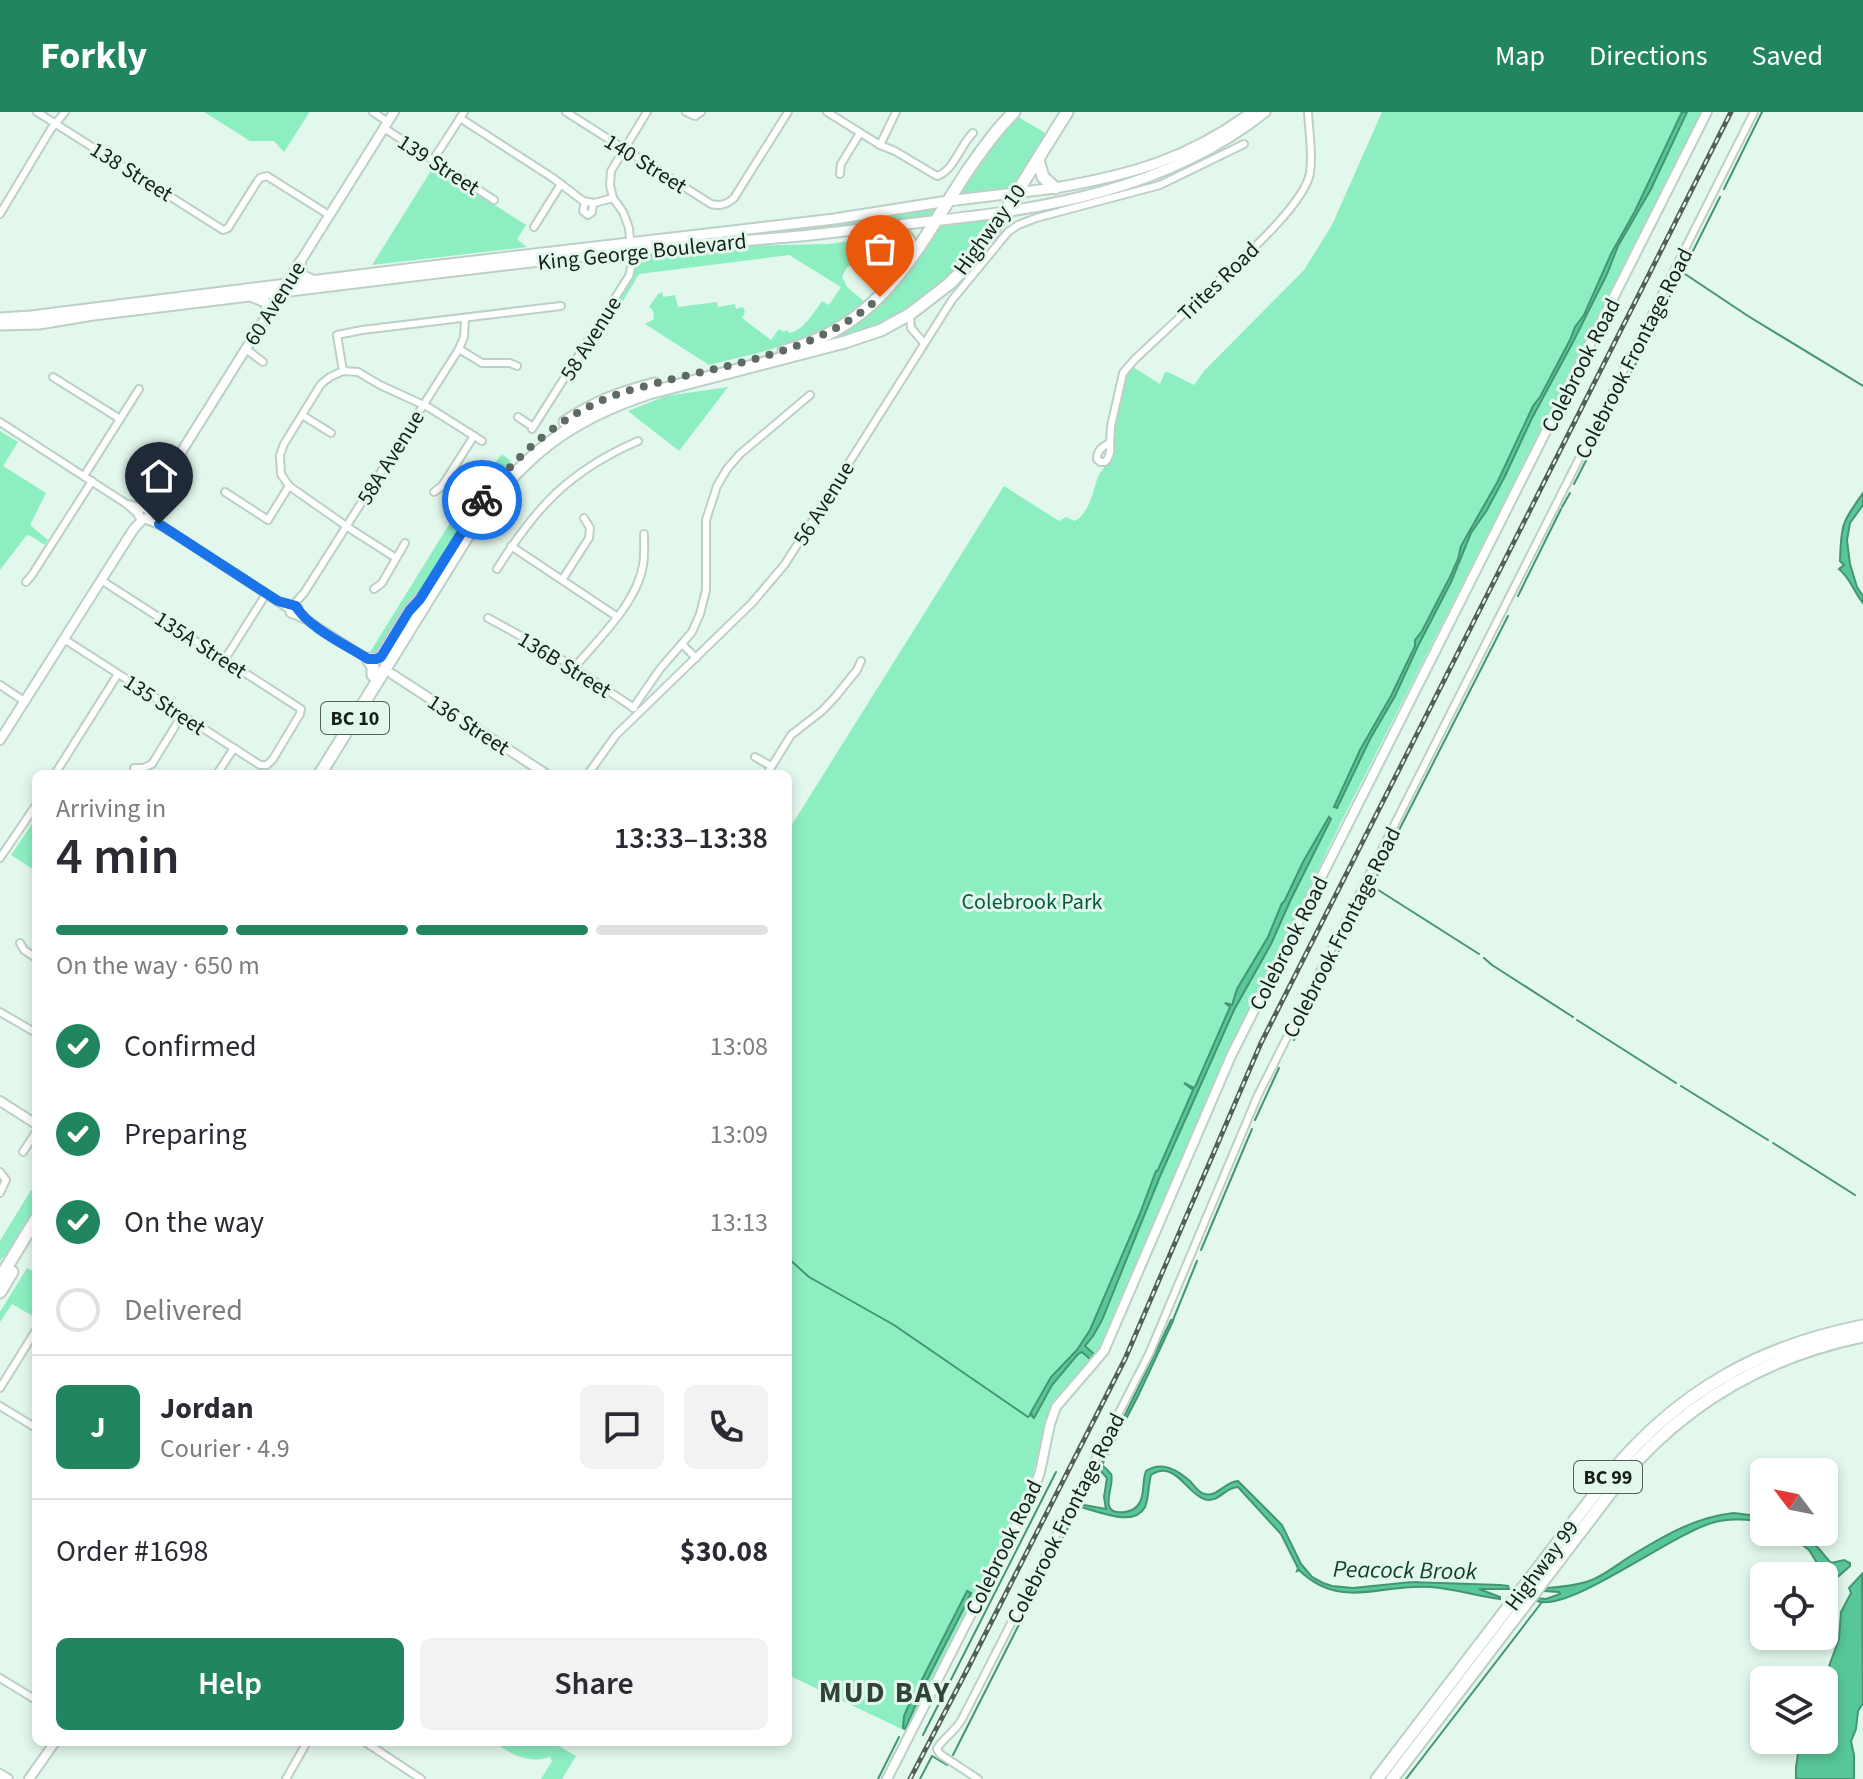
<!DOCTYPE html>
<html lang="en">
<head>
<meta charset="utf-8">
<style>
	:root { --surface:#fff; --page:#f2f2f3; --text:#2b2b33; --muted:#7c7c81; --line:#e1e1e2; --accent:#218560 }
	body { margin:0; font-family:"Source Sans 3",sans-serif; background:var(--page); color:var(--text); height:100vh; display:flex; flex-direction:column; font-size:30px; white-space:nowrap }
	* { box-sizing:border-box; margin:0 }
	p { font-size:26px; color:var(--muted) }
	.icon { flex:none; width:44px; height:44px; fill:none; stroke:currentColor; stroke-width:2; stroke-linecap:round; stroke-linejoin:round }
	.map { position:relative; flex:1; overflow:hidden }
	.sheet { position:absolute; left:32px; top:658px; width:760px; height:976px; display:flex; flex-direction:column; background:var(--surface); border-radius:12px; box-shadow:0 4px 12px #0003 }
	.sheet>* { flex:none }
	.needle { width:52px; rotate:302deg }
	.controls { position:absolute; left:1750px; top:1346px; display:grid; gap:16px }
	.controls a { display:grid; place-items:center; width:88px; height:88px; border-radius:12px; background:var(--surface); box-shadow:0 4px 12px #0003; font-size:40px }
	.pin { position:absolute; display:grid; place-items:center; width:68px; height:68px; color:#fff; margin:-82px -34px; border-radius:50% 50% 50% 0; rotate:-45deg; box-shadow:0 0 8px #0007 }
	.pin .icon { rotate:45deg }
	.courier { position:absolute; display:grid; place-items:center; width:80px; height:80px; margin:-40px; border:6px solid #1a73e8; border-radius:50%; background:#fff; color:#222; box-shadow:0 2px 10px #0007 }
	.overview em { font-style:normal; font-weight:600 }
	.overview div { display:flex; flex-direction:column-reverse }
	.overview { display:flex; align-items:center; justify-content:space-between; height:136px; padding:0 24px }
	h1 { font-size:52px; font-weight:600; line-height:60px }
	.bar { display:grid; grid-template-columns:repeat(4,1fr); gap:12px 8px; align-content:center; height:96px; padding:0 24px }
	.bar i { height:10px; border-radius:6px; background:var(--line) }
	.bar .selected { background:var(--accent) }
	.bar p { grid-column:span 4 }
	.line { display:flex; align-items:center; gap:20px; padding:0 24px; border-top:2px solid var(--line) }
	.line div { flex:1 }
	.round { display:grid; place-items:center; flex:none; width:84px; height:84px; border-radius:12px; background:var(--page) }
	ol { padding:0 24px; list-style:none }
	li { display:flex; align-items:center; gap:24px; height:88px }
	li p { margin-inline-start:auto }
	li .icon { padding:8px; border-radius:50%; background:var(--accent); color:#fff; stroke-width:4 }
	li:last-child { color:var(--muted) }
	li i { width:44px; height:44px; border:4px solid var(--line); border-radius:50% }
	.action { display:flex; gap:16px; margin-top:auto; padding:16px 24px }
	.action a { flex:1; height:92px; border-radius:12px; background:var(--accent); color:#fff; font-size:32px; font-weight:600; line-height:92px; text-align:center }
	.action a+a { background:var(--page); color:var(--text) }
	header { display:flex; align-items:center; gap:48px; box-sizing:border-box; height:112px; padding:0 40px; background:var(--accent); color:#fff }
	header strong { font-size:38px }
	nav { display:flex; gap:44px; margin-inline-start:auto; font-size:28px }
	.map>svg:first-child { display:block }
	.green { fill:#8deec1 }
	.water { fill:#58c798; stroke:#449572; stroke-width:2 }
	.lines { fill:none; stroke-linecap:round; stroke-linejoin:round }
	.stream { stroke:#449572; stroke-width:2 }
	.street-casing { stroke:#bcd0c5; stroke-width:10 }
	.secondary-casing { stroke:#bcd0c5; stroke-width:12 }
	.primary-casing { stroke:#bcd0c5; stroke-width:13 }
	.highway-casing { stroke:#bcd0c5; stroke-width:15 }
	.street { stroke:#fff; stroke-width:6 }
	.secondary { stroke:#fff; stroke-width:8 }
	.primary { stroke:#fff; stroke-width:9 }
	.highway { stroke:#fff; stroke-width:11 }
	.rail-casing { stroke:#545f59; stroke-width:5 }
	.rail { stroke:#e3f8ed; stroke-width:2; stroke-dasharray:6; stroke-linecap:butt }
	.done { stroke:#5e6b64; stroke-width:8; stroke-dasharray:0 14.4 }
	.route { stroke:#1a73e8; stroke-width:10 }
	.labels { text-anchor:middle; stroke-width:6; stroke-linejoin:round; paint-order:stroke }
	.shield { fill:#e3f8ed; stroke:#54605a; stroke-width:2 }
	.shield-label { font-size:20px; font-weight:bold; fill:#171f1b }
	.street-label { font-size:22px; fill:#171f1b; stroke:#e3f8ed }
	.park-label { font-size:22px; fill:#005d3f; stroke:#e3f8ed }
	.water-label { font-size:24px; font-style:italic; fill:#0f3f2c; stroke:#e3f8ed }
	.district-label { font-size:30px; font-weight:bold; letter-spacing:2px; fill:#314239; stroke:#e3f8ed }
</style>
</head>
<body>
<header>
<strong>Forkly</strong>
<nav><a>Map</a><a>Directions</a><a>Saved</a></nav>
</header>
<div class="map">
<svg width="1863" height="1667" viewBox="0 0 1863 1667">
	<rect width="100%" height="100%" fill="#e3f8ed"/>
	<!-- green -->
	<g class="green">
		<polygon points="204,0 308,0 309,1 284,40 274,29 250,29"/>
		<path d="M1382 0H1703L1341 710 1203 996 1099 1240 1058 1285 1048 1303 1030 1373 906 1619 788 1563V719L1004 374 1059 409 1066 405 1075 409C1089 400 1091 386 1096 371 1098 362 1104 355 1110 349L1114 318 1119 297 1117 286 1128 262 1127 258 1133 255 1160 272 1165 260H1168L1194 273 1204 259 1304 158 1332 113Z"/>
		<path d="M1018 5 1047 22C1035 40 1025 59 1013 78L959 84 989 39Z"/>
		<polygon points="434,54 526,113 517,127 527,135 372,153"/>
		<polygon points="940,94 934,103 837,117 695,131 695,127"/>
		<path d="M992 106C983 126 967 146 951 161 944 168 937 176 929 183 892 214 844 225 798 239L899 169 926 135 938 113Z"/>
		<path d="M889 124C920 130 893 158 884 169L873 170 866 160 858 152 847 155 842 165 847 175 866 191C817 230 769 238 709 253L645 212 654 207 653 198 649 195 658 182 662 180 663 185 675 183 678 195 717 190 718 195 735 192 736 197 743 195 745 200 742 206 771 228 779 217 784 220 786 218 790 221C805 217 813 201 822 189L829 193 841 175 789 143 639 162 623 189 620 187 633 166 636 144 736 134 828 132Z"/>
		<polygon points="728,275 679,339 628,299 666,284"/>
		<polygon points="0,319 18,330 3,354 46,381 30,413 48,428 45,433 29,423 26,424 0,458"/>
		<polygon points="502,342 511,349 475,392 380,540 367,545 458,398"/>
		<polygon points="36,706 36,759 11,743"/>
		<polygon points="31,1078 36,1081 36,1097 6,1147 3,1145 0,1149 0,1129"/>
		<polygon points="27,1156 36,1161 36,1206 12,1192 0,1210 0,1200"/>
		<path d="M495 1630H552L576 1644 562 1667H541L552 1649 550 1645C531 1652 510 1643 495 1630Z"/>
	</g>
	<!-- water -->
	<g class="water">
		<polygon points="1682,0 1687,0 1651,77 1618,134 1607,162 1573,230 1532,306 1505,364 1487,398 1471,421 1451,470 1418,534 1395,584 1370,627 1337,696 1334,695 1360,638 1391,584 1415,534 1415,528 1422,519 1450,465 1458,447 1461,434 1498,369 1533,294 1540,285 1570,228 1575,215 1584,203 1611,142 1635,99"/>
		<path d="M1863 381V393L1850 411 1847 428 1850 452 1857 475 1863 484V491C1854 480 1851 467 1839 457L1844 453 1840 449C1841 412 1842 411 1863 381Z"/>
		<polygon points="1329,705 1331,707 1291,787 1271,832 1234,898 1161,1062 1102,1208 1093,1224 1085,1234 1095,1243 1091,1248 1082,1240 1078,1242 1052,1273 1034,1306 1030,1302 1051,1265 1077,1238 1090,1218 1139,1104 1156,1059 1158,1058 1193,978 1184,971 1194,976 1196,973 1230,895 1225,891 1232,893 1237,877 1268,825 1282,791 1284,790 1303,750"/>
		<path d="M1171 1208 1173 1209 1138 1284 1102 1353C1104 1355 1109 1359 1111 1362 1116 1373 1095 1404 1125 1400 1132 1399 1137 1396 1140 1390 1145 1380 1142 1369 1146 1359 1162 1348 1178 1358 1191 1370 1195 1375 1199 1381 1205 1382 1216 1386 1226 1369 1238 1369L1282 1413 1301 1452 1312 1465 1323 1471 1332 1474 1353 1476 1412 1470 1500 1473 1508 1474 1509 1477H1479L1500 1485V1487C1477 1484 1455 1477 1431 1475 1381 1471 1341 1499 1299 1458L1297 1459 1298 1456 1281 1422 1238 1375C1225 1375 1218 1392 1204 1387 1186 1381 1175 1347 1151 1363 1148 1373 1149 1386 1145 1395 1134 1416 1098 1399 1080 1395L1079 1392 1106 1397 1104 1385 1107 1366 1096 1354 1101 1352 1107 1340Z"/>
		<path d="M1734 1401 1764 1405V1411C1750 1407 1729 1406 1715 1410 1672 1421 1570 1501 1537 1489V1486L1546 1487 1560 1482 1559 1480 1545 1479 1546 1476C1561 1475 1575 1474 1589 1469 1603 1464 1614 1455 1626 1447 1660 1426 1694 1405 1734 1401Z"/>
		<path d="M1786 1420C1808 1420 1818 1436 1831 1451L1844 1448 1850 1451V1454L1830 1472 1809 1438Z"/>
		<polygon points="1862,1462 1863,1591 1858,1599 1856,1617 1851,1629 1854,1643 1854,1667 1796,1667 1796,1655 1800,1628 1824,1628 1824,1568 1839,1527 1841,1500 1851,1481 1849,1476"/>
		<polygon points="967,1479 971,1481 966,1492 926,1570 905,1617 903,1616 904,1604 907,1597"/>
	</g>
	<g class="lines">
		<!-- stream -->
		<g class="stream">
			<polyline points="1724,77 1762,0"/>
			<polyline points="1683,159 1720,85"/>
			<polyline points="1682,160 1748,204 1863,274"/>
			<polyline points="1619,285 1676,172"/>
			<polyline points="1574,372 1593,335"/>
			<polyline points="1562,395 1570,381"/>
			<polyline points="1518,484 1561,397"/>
			<polyline points="1393,730 1508,504"/>
			<polyline points="1372,774 1479,842"/>
			<polyline points="1348,822 1387,744"/>
			<polyline points="1484,846 1492,853 1573,905"/>
			<polyline points="1577,908 1676,971"/>
			<polyline points="1294,928 1342,833"/>
			<polyline points="1681,974 1768,1028"/>
			<polyline points="1255,1008 1279,956"/>
			<polyline points="1773,1031 1855,1083"/>
			<polyline points="1201,1138 1252,1017"/>
			<polyline points="788,1146 809,1165 894,1213 1028,1305 1032,1302"/>
			<polyline points="1173,1208 1197,1149"/>
			<polyline points="923,1623 1056,1360"/>
			<polyline points="953,1643 1079,1394 1081,1394"/>
			<polyline points="878,1667 899,1625"/>
			<polyline points="920,1667 932,1644 947,1653"/>
			<polyline points="1406,1667 1542,1490"/>
		</g>
		<defs>
			<g id="street">
				<polyline points="37,0 223,118 228,116 257,70 260,66 267,64 329,103"/>
				<polyline points="373,0 388,10"/>
				<path d="M566 0 711 92C720 94 726 93 734 86L788 0"/>
				<polyline points="686,0 695,4 701,0"/>
				<path d="M827 0 880 33 895 39 937 64C954 59 960 33 973 21"/>
				<polyline points="460,6 553,66 583,89 594,91 613,86"/>
				<polyline points="384,16 494,88"/>
				<polyline points="880,33 896,0"/>
				<polyline points="433,48 464,0"/>
				<polyline points="840,62 841,52 860,21"/>
				<polyline points="585,90 583,99 588,103 592,100 593,91"/>
				<polyline points="0,102 51,17 65,0"/>
				<polyline points="534,115 561,72"/>
				<polyline points="910,204 911,216 924,231"/>
				<polyline points="246,237 263,250"/>
				<polyline points="459,237 482,251 510,251 517,254"/>
				<polyline points="343,259 337,223 362,218 561,194"/>
				<polyline points="53,265 120,307"/>
				<polyline points="302,303 331,321"/>
				<polyline points="518,305 533,315"/>
				<polyline points="0,310 125,391 138,402"/>
				<polyline points="532,317 629,164 632,152 629,116 623,100 613,86 610,73 611,59 647,0"/>
				<path d="M1110 331C1111 338 1110 345 1105 350H1100L1097 347C1097 338 1102 335 1110 331L1111 314 1123 261 1135 247C1160 224 1185 200 1211 176 1236 152 1304 94 1310 61 1313 42 1309 20 1308 0"/>
				<polyline points="84,364 139,277"/>
				<polyline points="225,380 268,408 289,374"/>
				<polyline points="434,380 442,374 474,324"/>
				<polyline points="129,392 141,396"/>
				<polyline points="144,407 164,415 289,497"/>
				<polyline points="511,434 616,504"/>
				<polyline points="396,446 352,418 289,374 281,362 280,343 284,332 321,272 330,265 343,259 358,260 380,273 428,295 482,329"/>
				<path d="M497 457C536 395 569 359 638 329"/>
				<polyline points="562,468 589,426 590,416 584,406"/>
				<polyline points="26,470 32,463 92,369"/>
				<polyline points="374,477 382,471 405,431"/>
				<polyline points="293,493 304,481 459,237 464,225 465,207"/>
				<circle cx="294" cy="498" r="5"/>
				<polyline points="295,503 312,511 368,547"/>
				<polyline points="488,506 550,540 634,596"/>
				<polyline points="64,527 260,653 267,653 273,647 300,602 301,597 101,468"/>
				<polyline points="682,532 696,546"/>
				<polyline points="225,547 266,482"/>
				<path d="M574 556C598 527 637 491 643 453 645 443 644 432 644 422"/>
				<polyline points="0,573 24,589"/>
				<polyline points="633,596 660,557 692,520 700,502 706,478 706,408 717,374 727,357 740,342 810,283"/>
				<polyline points="755,645 771,654"/>
				<polyline points="134,656 143,656 152,652 182,603"/>
				<polyline points="55,662 118,562"/>
				<polyline points="217,662 234,636"/>
				<polyline points="588,662 616,623 752,491 785,452 952,188 1008,120 1018,113 1036,106 1160,73 1244,32"/>
				<polyline points="767,662 791,623 822,599 836,584 857,558 861,549"/>
				<polyline points="0,746 36,693"/>
				<polyline points="20,831 24,838 36,846"/>
				<polyline points="0,900 36,921"/>
				<polyline points="23,1040 36,1020"/>
				<polyline points="0,1060 6,1068 0,1081"/>
				<polyline points="0,1276 36,1218"/>
				<polyline points="0,1294 36,1316"/>
				<polyline points="0,1566 36,1588"/>
				<polyline points="365,1630 421,1667"/>
				<polyline points="286,1667 307,1630"/>
				<path d="M978 1667 940 1642 937 1637C940 1629 955 1620 962 1607L1149 1242 1258 983 1754 0"/>
			</g>
			<g id="secondary">
				<circle cx="144" cy="401" r="5.5"/>
				<polyline points="148,398 155,382 394,0"/>
				<polyline points="392,562 546,662"/>
				<polyline points="0,628 133,418 143,407"/>
				<polyline points="0,989 36,1012"/>
				<polyline points="0,1662 8,1667"/>
				<polyline points="29,1667 55,1630"/>
				<polyline points="887,1667 1032,1382 1040,1360 1050,1312 1056,1295 1104,1239 1231,944 1707,0"/>
			</g>
			<g id="primary">
				<polyline points="300,150 302,163 312,168"/>
				<polyline points="253,185 265,190 267,194 266,204"/>
				<path d="M0 206 31 204 415 156 834 107 948 89 1055 76C1130 63 1189 47 1252 0"/>
				<path d="M0 213 39 212 93 203C272 182 450 158 629 139 689 132 749 129 810 123 848 119 886 114 924 110 1045 97 1167 78 1265 0"/>
			</g>
			<g id="highway">
				<polyline points="1038,48 1043,65 1055,76"/>
				<path d="M885 114C904 120 914 125 909 146"/>
				<path d="M784 239C884 213 916 137 968 58 982 38 996 18 1014 0"/>
				<path d="M565 310C596 290 619 281 655 272"/>
				<polyline points="373,563 373,555 368,547 376,547 381,545 409,499 420,487"/>
				<path d="M320 662 474 413C522 344 568 308 649 281L845 230 881 218 910 202 949 172 968 153 986 130 1067 0"/>
				<polyline points="0,1166 36,1107"/>
				<polyline points="0,1180 12,1160"/>
				<path d="M1377 1667 1611 1361C1678 1280 1760 1234 1863 1214"/>
				<path d="M1392 1667 1620 1368C1683 1292 1766 1244 1863 1224"/>
			</g>
		</defs>
		<!-- street casing -->
		<use href="#street" class="street-casing"/>
		<!-- secondary casing -->
		<use href="#secondary" class="secondary-casing"/>
		<!-- primary casing -->
		<use href="#primary" class="primary-casing"/>
		<!-- highway casing -->
		<use href="#highway" class="highway-casing"/>
		<!-- street -->
		<use href="#street" class="street"/>
		<!-- secondary -->
		<use href="#secondary" class="secondary"/>
		<!-- primary -->
		<use href="#primary" class="primary"/>
		<!-- highway -->
		<use href="#highway" class="highway"/>
		<defs>
			<polyline id="rail" points="910,1667 968,1556 1125,1247 1261,931 1731,0"/>
		</defs>
		<!-- rail casing -->
		<use href="#rail" class="rail-casing"/>
		<!-- rail -->
		<use href="#rail" class="rail"/>
	</g>
	<g class="lines">
		<!-- done -->
		<path class="done" d="M482 388C511 350 549 314 592 293 617 280 646 274 673 267 748 248 821 238 880 185"/>
		<!-- route -->
		<path class="route" d="M159 412 278 489 296 494C307 515 348 534 368 547H376L381 545 409 499 420 487 482 388"/>
	</g>
	<g class="labels">
		<!-- shield labels -->
		<g class="shield">
			<rect x="321" y="590" width="68" height="32" rx="6"/>
			<rect x="1574" y="1349" width="68" height="32" rx="6"/>
		</g>
		<g class="shield-label">
			<text x="355" y="613">BC 10</text>
			<text x="1608" y="1372">BC 99</text>
		</g>
		<!-- street labels -->
		<g class="street-label">
			<text transform="translate(646 51) rotate(32)" y="8">140 Street</text>
			<text transform="translate(439 52) rotate(33)" y="8">139 Street</text>
			<text transform="translate(132 59) rotate(32)" y="8">138 Street</text>
			<text transform="translate(989 117) rotate(-54)" y="8">Highway 10</text>
			<text transform="translate(642 139) rotate(-6)" y="8">King George Boulevard</text>
			<text transform="translate(1218 169) rotate(-44)" y="8">Trites Road</text>
			<text transform="translate(274 191) rotate(-58)" y="8">60 Avenue</text>
			<text transform="translate(590 226) rotate(-58)" y="8">58 Avenue</text>
			<text transform="translate(1633 241) rotate(-63)" y="8">Colebrook Frontage Road</text>
			<text transform="translate(1580 253) rotate(-63)" y="8">Colebrook Road</text>
			<text transform="translate(390 345) rotate(-58)" y="8">58A Avenue</text>
			<text transform="translate(823 391) rotate(-58)" y="8">56 Avenue</text>
			<text transform="translate(201 532) rotate(33)" y="8">135A Street</text>
			<text transform="translate(565 552) rotate(32)" y="8">136B Street</text>
			<text transform="translate(165 592) rotate(33)" y="8">135 Street</text>
			<text transform="translate(469 612) rotate(33)" y="8">136 Street</text>
			<text transform="translate(1341 820) rotate(-63)" y="8">Colebrook Frontage Road</text>
			<text transform="translate(1288 831) rotate(-63)" y="8">Colebrook Road</text>
			<text transform="translate(1065 1406) rotate(-63)" y="8">Colebrook Frontage Road</text>
			<text transform="translate(1003 1435) rotate(-64)" y="8">Colebrook Road</text>
			<text transform="translate(1541 1453) rotate(-53)" y="8">Highway 99</text>
		</g>
		<!-- park labels -->
		<g class="park-label">
			<text x="1032" y="797">Colebrook Park</text>
		</g>
		<!-- water labels -->
		<g class="water-label">
			<text transform="translate(1405 1458) rotate(1)" y="8">Peacock Brook</text>
		</g>
		<!-- district labels -->
		<g class="district-label">
			<text x="885" y="1590">MUD BAY</text>
		</g>
	</g>
</svg>
<div class="controls">
<a><svg class="needle" viewBox="-14 -14 28 28"><path d="M0-13l5 13h-10z" fill="#e53935"/><path d="M0 13l5-13h-10z" fill="#7c7c81"/></svg></a>
<a><svg class="icon" aria-label="locate" viewBox="0 0 24 24"><circle cx="12" cy="12" r="6"/><path d="M12 2v4M12 18v4M2 12h4M18 12h4"/></svg></a>
<a><svg class="icon" aria-label="layers" viewBox="0 0 24 24"><path d="M12 4l9 5-9 5-9-5zM3 14l9 5 9-5"/></svg></a>
</div>
<div class="pin" style="left:880px;top:185px;background:#ea580c"><svg class="icon" aria-label="bag" viewBox="0 0 24 24"><path d="M5 8h14l-1 12H6zM9 8a3 3 0 0 1 6 0"/></svg></div>
<div class="pin" style="left:159px;top:412px;background:#1f2937"><svg class="icon" aria-label="home" viewBox="0 0 24 24"><path d="M3 11l9-7 9 7M6 9v11h12V9"/></svg></div>
<div class="courier" style="left:482px;top:388px"><svg class="icon" aria-label="bike" viewBox="0 0 24 24"><circle cx="6" cy="16" r="4"/><circle cx="18" cy="16" r="4"/><path d="M6 16l4-8h5l3 8M10 8l3 8H6M13 5h3"/></svg></div>
<section class="sheet">
<div class="overview"><div><h1>4 min</h1><p>Arriving in</p></div><em>13:33–13:38</em></div>
<div class="bar"><i class="selected"></i><i class="selected"></i><i class="selected"></i><i></i><p>On the way · 650 m</p></div>
<ol>
<li><svg class="icon" aria-label="check" viewBox="0 0 24 24"><path d="M5 12l5 5 9-10"/></svg>Confirmed<p>13:08</p></li>
<li><svg class="icon" aria-label="check" viewBox="0 0 24 24"><path d="M5 12l5 5 9-10"/></svg>Preparing<p>13:09</p></li>
<li><svg class="icon" aria-label="check" viewBox="0 0 24 24"><path d="M5 12l5 5 9-10"/></svg>On the way<p>13:13</p></li>
<li><i></i>Delivered</li>
</ol>
<div class="line" style="height:144px"><b class="round" style="background:var(--accent);color:#fff">J</b><div><b>Jordan</b><p>Courier · 4.9</p></div><a class="round"><svg class="icon" aria-label="chat" viewBox="0 0 24 24"><path d="M4 5h16v11H9l-5 4z"/></svg></a><a class="round"><svg class="icon" aria-label="phone" viewBox="0 0 24 24"><path d="M5 4h4l2 5-3 2q2 4 5 5l2-3 5 2v4C11 20 4 13 5 4z"/></svg></a></div>
<div class="line" style="height:104px"><div>Order #1698</div><b>$30.08</b></div>
<div class="action"><a>Help</a><a>Share</a></div>
</section>
</div>
</body>
</html>
